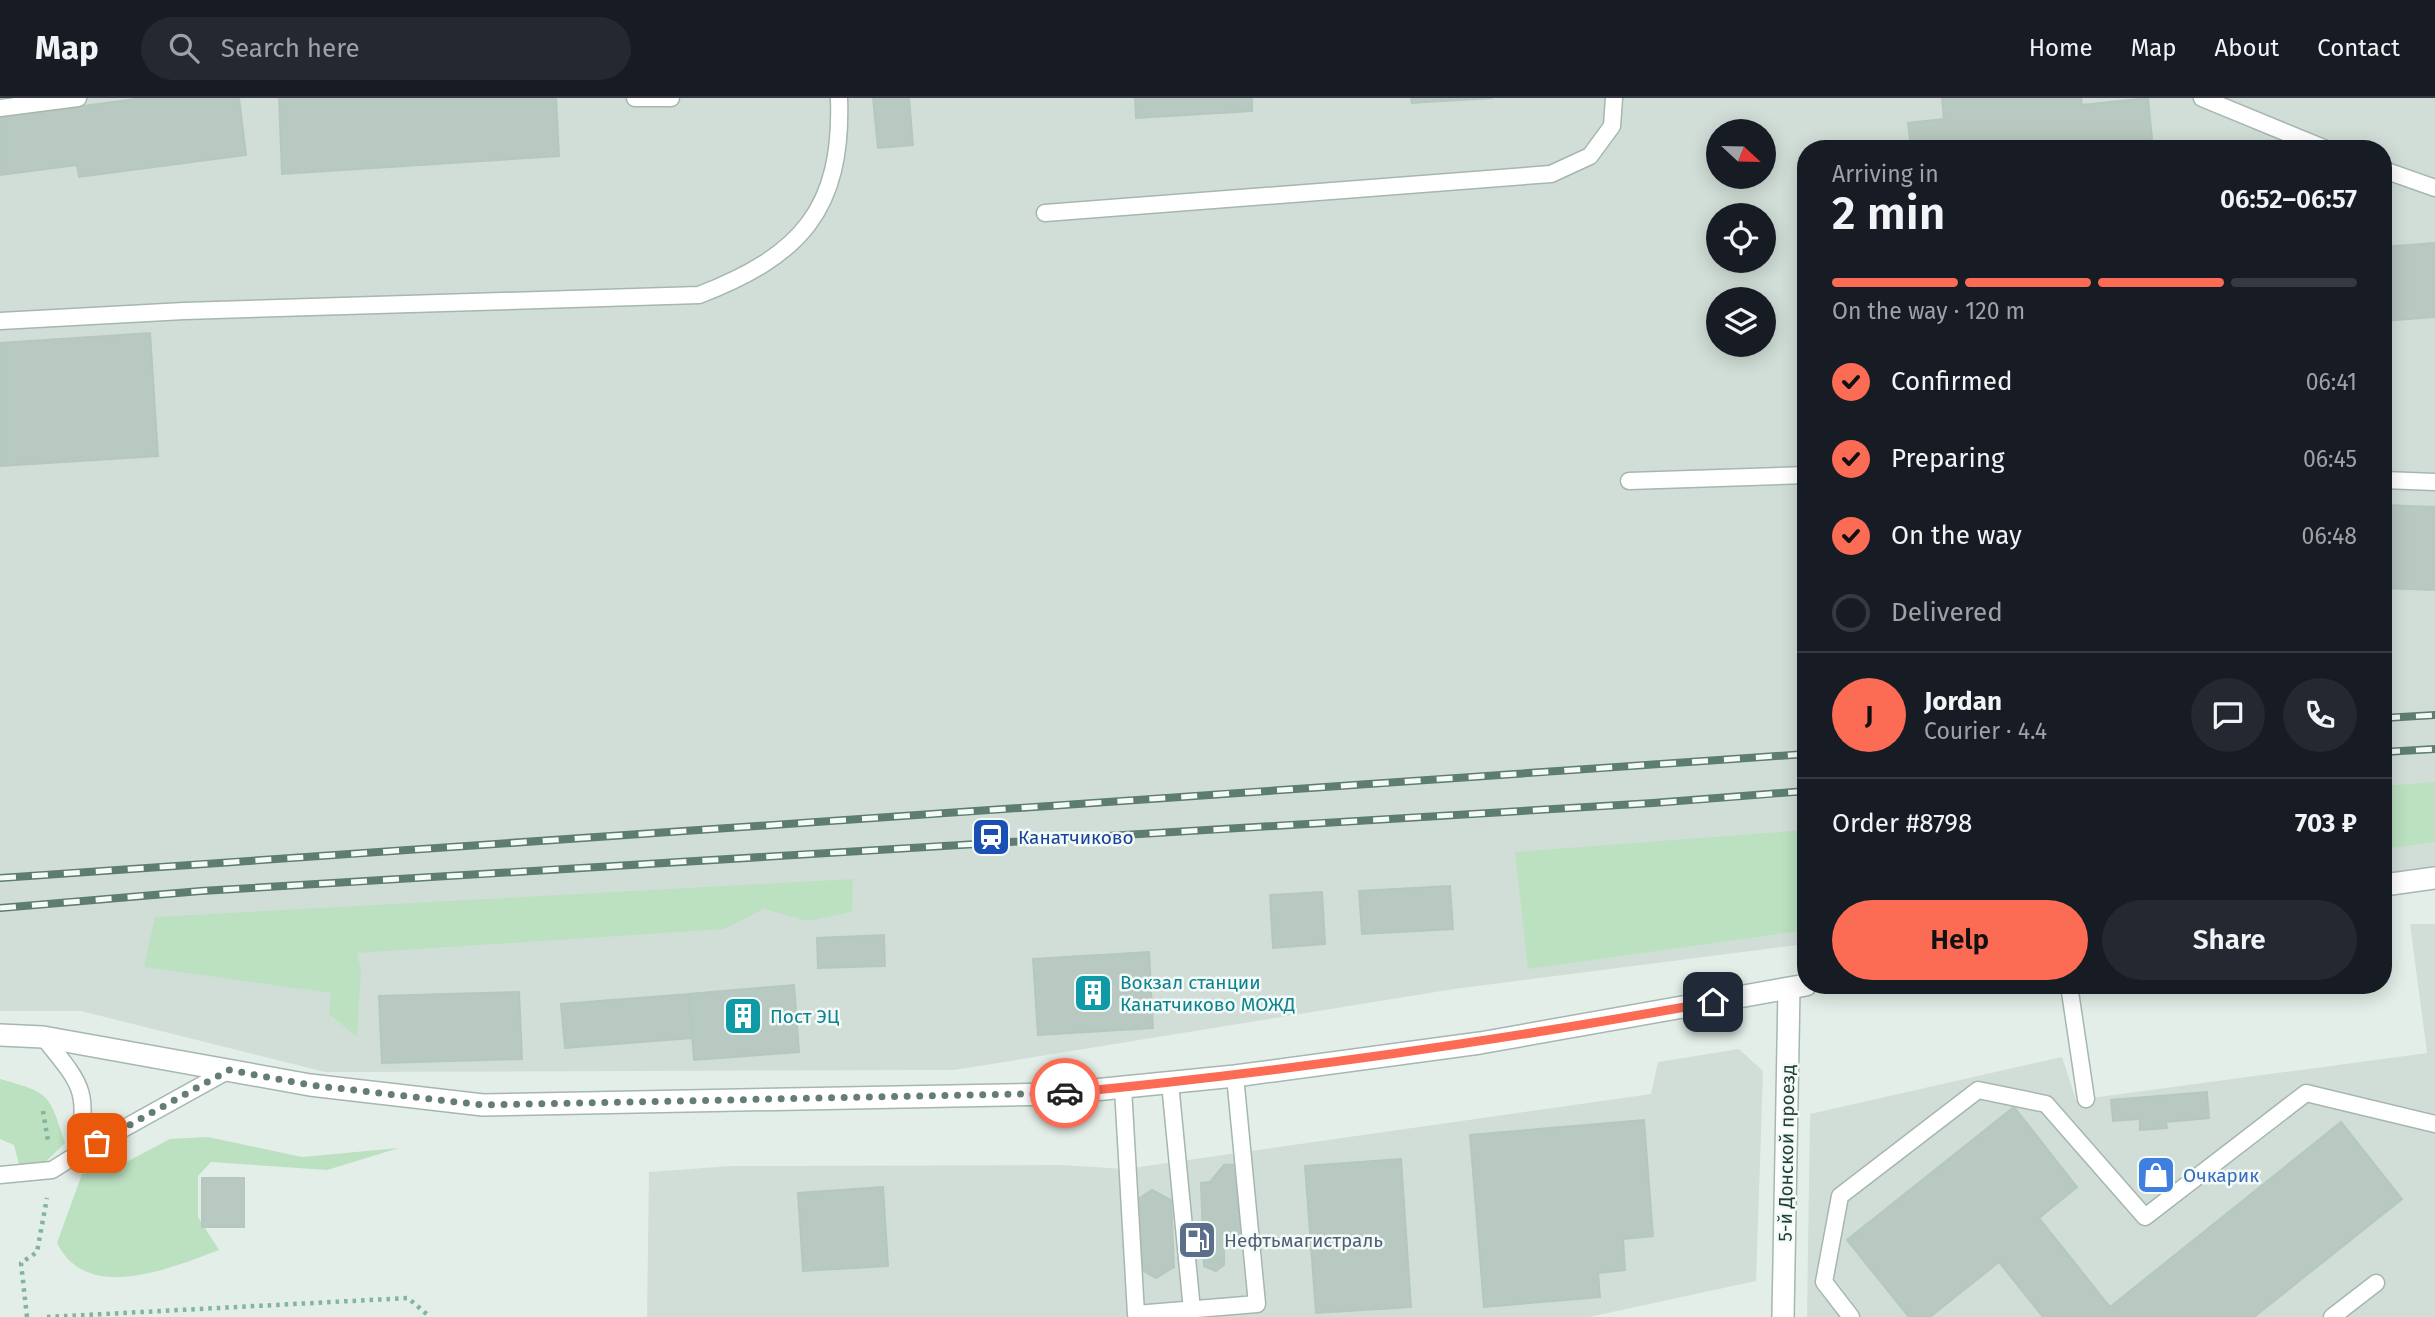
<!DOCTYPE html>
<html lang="en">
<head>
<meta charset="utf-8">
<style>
	:root { --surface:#171b24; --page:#242831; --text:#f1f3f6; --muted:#9ea1a6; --line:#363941; --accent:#fc6b54 }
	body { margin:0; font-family:"Fira Sans",sans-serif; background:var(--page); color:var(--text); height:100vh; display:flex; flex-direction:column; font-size:26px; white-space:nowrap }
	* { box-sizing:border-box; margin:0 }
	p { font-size:23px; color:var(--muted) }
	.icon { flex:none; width:38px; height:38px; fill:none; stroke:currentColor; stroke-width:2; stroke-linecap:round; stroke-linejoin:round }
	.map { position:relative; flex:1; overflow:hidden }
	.details { position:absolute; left:1797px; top:42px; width:595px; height:854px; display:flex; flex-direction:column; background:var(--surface); border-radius:28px; box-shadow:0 4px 18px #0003 }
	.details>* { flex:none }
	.needle { width:46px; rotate:112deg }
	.fabs { position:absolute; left:1706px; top:21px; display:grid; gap:14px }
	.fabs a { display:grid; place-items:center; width:70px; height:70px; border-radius:50%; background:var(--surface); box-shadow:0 4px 18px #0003; font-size:35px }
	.pin { position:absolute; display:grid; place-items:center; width:60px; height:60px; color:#fff; margin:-30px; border-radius:14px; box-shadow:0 4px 10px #0006 }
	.courier { position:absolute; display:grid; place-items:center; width:70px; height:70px; margin:-35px; border:5px solid #fc6b54; border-radius:50%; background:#fff; color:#222; box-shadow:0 2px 9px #0007 }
	.head em { font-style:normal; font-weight:600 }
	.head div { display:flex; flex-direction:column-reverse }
	.head { display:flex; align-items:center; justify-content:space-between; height:119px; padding:0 35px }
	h1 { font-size:46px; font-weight:600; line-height:52px }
	.bar { display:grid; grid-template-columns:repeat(4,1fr); gap:10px 7px; align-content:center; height:84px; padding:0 35px }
	.bar i { height:9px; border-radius:5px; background:var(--line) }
	.bar .on { background:var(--accent) }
	.bar p { grid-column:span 4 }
	.line { display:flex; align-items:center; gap:18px; padding:0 35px; border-top:2px solid var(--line) }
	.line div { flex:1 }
	.round { display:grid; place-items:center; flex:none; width:74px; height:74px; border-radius:37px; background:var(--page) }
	ol { padding:0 35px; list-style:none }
	li { display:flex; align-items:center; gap:21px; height:77px }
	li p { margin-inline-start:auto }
	li .icon { padding:7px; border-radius:50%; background:var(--accent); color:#111; stroke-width:4 }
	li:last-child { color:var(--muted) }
	li i { width:38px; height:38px; border:4px solid var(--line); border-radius:50% }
	.action { display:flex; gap:14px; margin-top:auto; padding:14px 35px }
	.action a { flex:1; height:80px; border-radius:42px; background:var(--accent); color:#111; font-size:28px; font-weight:600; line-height:80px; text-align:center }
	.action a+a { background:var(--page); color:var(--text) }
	header { display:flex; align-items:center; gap:42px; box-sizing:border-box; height:98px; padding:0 35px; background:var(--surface); border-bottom:2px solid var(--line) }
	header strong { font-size:33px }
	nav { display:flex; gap:38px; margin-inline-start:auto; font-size:24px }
	.search { width:490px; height:63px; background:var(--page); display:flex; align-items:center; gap:18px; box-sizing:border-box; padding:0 24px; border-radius:38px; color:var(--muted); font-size:26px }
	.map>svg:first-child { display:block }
	.built { fill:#d1ded7; fill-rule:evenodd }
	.green { fill:#bbe1c1 }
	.building { fill:#b8c9c1; stroke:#b5c8be; stroke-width:2 }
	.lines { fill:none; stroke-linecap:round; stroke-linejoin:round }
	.service-casing { stroke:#a5b7af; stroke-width:19 }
	.minor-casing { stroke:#a5b7af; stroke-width:24 }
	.tertiary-casing { stroke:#a5b7af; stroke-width:24 }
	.path { stroke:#82b49f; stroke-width:4.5; stroke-dasharray:3.5 5; stroke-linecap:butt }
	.service { stroke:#fff; stroke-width:16 }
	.minor { stroke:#fff; stroke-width:21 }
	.tertiary { stroke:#fff; stroke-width:21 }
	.rail-casing { stroke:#5c7d70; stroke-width:8 }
	.rail { stroke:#f4faf7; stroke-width:5; stroke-dasharray:16; stroke-linecap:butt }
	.done { stroke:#657e74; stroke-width:7; stroke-dasharray:0 12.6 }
	.route { stroke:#fc6b54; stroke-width:9 }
	.labels { text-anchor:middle; stroke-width:5; stroke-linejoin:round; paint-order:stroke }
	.transit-label { font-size:19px; fill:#164399; stroke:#f4faf7; text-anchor:start }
	.culture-label { font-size:19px; fill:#0d838f; stroke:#f4faf7; text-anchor:start }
	.street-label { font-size:19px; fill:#214135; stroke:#f4faf7 }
	.shop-label { font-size:19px; fill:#366cbe; stroke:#f4faf7; text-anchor:start }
	.service-label { font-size:19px; fill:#4e5e75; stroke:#f4faf7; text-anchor:start }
</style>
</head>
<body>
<header>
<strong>Map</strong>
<div class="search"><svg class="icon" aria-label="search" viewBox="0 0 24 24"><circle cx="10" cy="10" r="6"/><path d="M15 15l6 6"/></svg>Search here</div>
<nav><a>Home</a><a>Map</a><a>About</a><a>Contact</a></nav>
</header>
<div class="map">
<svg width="2435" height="1219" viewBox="0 0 2435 1219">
	<rect width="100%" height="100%" fill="#e3eee8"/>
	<!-- built -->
	<g class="built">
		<path d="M0 0H2435V778L2384 780V51H1806V846L1454 891 954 972 325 974 81 913H0ZM1718 33H1764V79H1718ZM1718 117H1764V163H1718ZM1718 201H1764V247H1718Z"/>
		<polygon points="2410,826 2435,826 2435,1219 1807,1219 1810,1016 2062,959 2076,1002 2427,955"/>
		<polygon points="1739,951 1763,973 1756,1183 1589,1219 647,1219 649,1074 731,1068 1062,1067 1125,1071 1651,996 1658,964"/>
	</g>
	<!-- green -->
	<g class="green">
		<polygon points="2435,684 2435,744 2384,751 2384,688"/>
		<polygon points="1806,732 1806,832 1528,871 1515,754"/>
		<polygon points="853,781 852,814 808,823 764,811 724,831 357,855 361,872 357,939 329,916 331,895 144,869 155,819"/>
		<path d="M0 981C50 995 49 995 65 1045L36 1073 19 1066 14 1047 0 1041Z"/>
		<path d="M208 1039 302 1059 399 1050 327 1072 211 1064 198 1078V1119L219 1152C171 1170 87 1206 57 1145L82 1076 119 1068 170 1041Z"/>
	</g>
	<!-- building -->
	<g class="building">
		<polygon points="143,0 239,0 246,57 79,79 77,67 0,77 0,19"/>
		<polygon points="279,0 556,0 559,58 282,76"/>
		<polygon points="873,0 909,0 913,47 878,50"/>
		<polygon points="1135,0 1252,0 1252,13 1136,20"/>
		<polygon points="1411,0 1493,0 1412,5"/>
		<polygon points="1942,0 2081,0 2082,7 2148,0 2153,51 1911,51 1908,25 1944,21"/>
		<polygon points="2435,145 2435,219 2384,223 2384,149"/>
		<polygon points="150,235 158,358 0,368 0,245"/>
		<polygon points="2384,407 2435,409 2435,492 2384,490"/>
		<polygon points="1450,788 1453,831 1362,836 1359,793"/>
		<polygon points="1322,794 1325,846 1273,850 1270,797"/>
		<polygon points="884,837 885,868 818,870 817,840"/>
		<polygon points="1149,854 1153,930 1038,937 1033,861"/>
		<polygon points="794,887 799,954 694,962 689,896"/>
		<polygon points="519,894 522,961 382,965 379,898"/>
		<polygon points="689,896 692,940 565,950 561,906"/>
		<polygon points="2207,994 2209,1020 2166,1024 2167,1030 2140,1032 2140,1021 2113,1023 2111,1002"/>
		<polygon points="2014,1009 2077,1089 2039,1120 2110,1209 2341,1024 2402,1101 2254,1219 2043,1219 1999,1164 1930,1219 1909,1219 1847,1142"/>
		<polygon points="1644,1022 1653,1138 1623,1141 1625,1172 1598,1175 1600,1199 1484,1209 1470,1037"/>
		<polygon points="1401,1061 1411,1209 1316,1215 1305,1068"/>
		<polygon points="1240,1066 1244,1143 1224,1144 1224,1167 1216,1173 1204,1168 1201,1085 1210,1084 1224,1067"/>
		<rect x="202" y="1080" width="42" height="49"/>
		<polygon points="883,1089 888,1168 803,1173 798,1095"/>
		<polygon points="1152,1092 1171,1102 1174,1169 1156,1180 1140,1171 1137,1102"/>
	</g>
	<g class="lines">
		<defs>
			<g id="service">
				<polyline points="635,0 671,0"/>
				<polyline points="2202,0 2326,51"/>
				<polyline points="0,10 78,0"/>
				<polyline points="2384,72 2435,90"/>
				<polyline points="1045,115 1551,76 1590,58 1612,28 1614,0"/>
				<path d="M0 223 184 213 699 197C800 158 843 112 839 0"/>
				<polyline points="2384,382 2435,384"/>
				<polyline points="1629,383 1806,377"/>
				<polyline points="2069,887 2086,1001"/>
				<path d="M43 939C83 988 90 993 76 1057L229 972"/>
				<polyline points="1170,985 1192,1212"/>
				<polyline points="1123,990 1136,1216 1257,1206 1235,978"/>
				<polyline points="0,1077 52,1072 76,1057"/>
				<polyline points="1851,1219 1824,1184 1840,1098 1978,992 2046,1006 2145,1119 2306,995 2435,1026"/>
				<polyline points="2332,1219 2376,1185"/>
			</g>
			<polyline id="minor" points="1783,1219 1789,891"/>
			<g id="tertiary">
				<polyline points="2384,787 2435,780"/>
				<polyline points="0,937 43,939 310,987 483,1007 1054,996 1235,978 1480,945 1806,887"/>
			</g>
		</defs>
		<!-- service casing -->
		<use href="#service" class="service-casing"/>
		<!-- minor casing -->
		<use href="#minor" class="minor-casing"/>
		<!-- tertiary casing -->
		<use href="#tertiary" class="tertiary-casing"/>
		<!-- path -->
		<g class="path">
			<polyline points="43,1013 48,1043"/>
			<polyline points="27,1219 21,1165 37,1154 47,1100"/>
			<polyline points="47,1219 408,1200 430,1219"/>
		</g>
		<!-- service -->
		<use href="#service" class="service"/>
		<!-- minor -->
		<use href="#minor" class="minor"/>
		<!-- tertiary -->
		<use href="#tertiary" class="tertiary"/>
		<defs>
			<g id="rail">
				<polyline points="2384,620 2435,617"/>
				<polyline points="2384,654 2435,651"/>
				<polyline points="0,780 1806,656"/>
				<polyline points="0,810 201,793 1653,705 1806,693"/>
			</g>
		</defs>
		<!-- rail casing -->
		<use href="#rail" class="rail-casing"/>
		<!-- rail -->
		<use href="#rail" class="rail"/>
	</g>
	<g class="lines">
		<!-- done -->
		<polyline class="done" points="97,1045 229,972 310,987 483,1007 1065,995"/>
		<!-- route -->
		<path class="route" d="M1065 995C1282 974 1498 943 1713 904"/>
	</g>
	<!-- icons -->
	<defs>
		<symbol id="station-square" viewBox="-11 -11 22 22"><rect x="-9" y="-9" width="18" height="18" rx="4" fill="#1a4fb4" stroke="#f4faf7"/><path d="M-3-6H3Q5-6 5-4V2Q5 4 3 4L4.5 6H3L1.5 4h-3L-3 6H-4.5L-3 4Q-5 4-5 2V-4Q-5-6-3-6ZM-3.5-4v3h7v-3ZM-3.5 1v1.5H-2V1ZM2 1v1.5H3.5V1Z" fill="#fff"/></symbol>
		<symbol id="building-square" viewBox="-11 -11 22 22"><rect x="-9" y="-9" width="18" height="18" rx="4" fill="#0f9aa8" stroke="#f4faf7"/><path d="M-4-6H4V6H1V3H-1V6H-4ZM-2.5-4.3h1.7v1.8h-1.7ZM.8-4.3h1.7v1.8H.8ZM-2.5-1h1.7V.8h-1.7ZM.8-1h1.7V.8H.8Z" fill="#fff"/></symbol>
		<symbol id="shop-square" viewBox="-11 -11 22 22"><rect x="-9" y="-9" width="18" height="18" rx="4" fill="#3f7fe0" stroke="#f4faf7"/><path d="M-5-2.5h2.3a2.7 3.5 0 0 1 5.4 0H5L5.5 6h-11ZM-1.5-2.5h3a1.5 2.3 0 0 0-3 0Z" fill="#fff"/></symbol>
		<symbol id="fuel-square" viewBox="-11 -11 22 22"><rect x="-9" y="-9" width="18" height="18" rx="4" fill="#5c6f8a" stroke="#f4faf7"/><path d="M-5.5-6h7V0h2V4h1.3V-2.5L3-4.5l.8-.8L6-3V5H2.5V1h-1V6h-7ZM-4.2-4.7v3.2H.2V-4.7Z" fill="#fff"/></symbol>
	</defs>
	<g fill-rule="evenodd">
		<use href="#station-square" x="969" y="717" width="44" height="44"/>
		<use href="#building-square" x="1071" y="873" width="44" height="44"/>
		<use href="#building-square" x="721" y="896" width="44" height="44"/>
		<use href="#shop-square" x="2134" y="1055" width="44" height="44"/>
		<use href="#fuel-square" x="1175" y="1120" width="44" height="44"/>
	</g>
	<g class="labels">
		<!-- transit labels -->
		<g class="transit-label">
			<text x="1018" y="746">Канатчиково</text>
		</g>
		<!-- culture labels -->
		<g class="culture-label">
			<text x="1120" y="891">Вокзал станции<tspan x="1120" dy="22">Канатчиково МОЖД</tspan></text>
			<text x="770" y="925">Пост ЭЦ</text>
		</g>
		<!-- street labels -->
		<g class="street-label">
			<text transform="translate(1786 1055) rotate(-89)" y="7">5-й Донской проезд</text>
		</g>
		<!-- shop labels -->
		<g class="shop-label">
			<text x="2183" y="1084">Очкарик</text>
		</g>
		<!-- service labels -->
		<g class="service-label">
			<text x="1224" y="1149">Нефтьмагистраль</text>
		</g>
	</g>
</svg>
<div class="fabs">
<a><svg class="needle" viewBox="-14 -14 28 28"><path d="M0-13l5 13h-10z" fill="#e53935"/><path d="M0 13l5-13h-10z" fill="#9ea1a6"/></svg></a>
<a><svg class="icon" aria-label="locate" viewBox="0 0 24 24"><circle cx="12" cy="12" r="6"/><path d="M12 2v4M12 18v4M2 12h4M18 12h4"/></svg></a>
<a><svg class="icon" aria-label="layers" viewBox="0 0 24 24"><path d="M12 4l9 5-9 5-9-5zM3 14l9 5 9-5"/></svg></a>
</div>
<div class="pin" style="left:97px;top:1045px;background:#ea580c"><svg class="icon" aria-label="bag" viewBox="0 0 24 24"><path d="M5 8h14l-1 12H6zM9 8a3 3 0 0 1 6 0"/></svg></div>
<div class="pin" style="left:1713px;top:904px;background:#1f2937"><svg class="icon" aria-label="home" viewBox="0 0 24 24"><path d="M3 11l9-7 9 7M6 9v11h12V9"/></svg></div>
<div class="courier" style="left:1065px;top:995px"><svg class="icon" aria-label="car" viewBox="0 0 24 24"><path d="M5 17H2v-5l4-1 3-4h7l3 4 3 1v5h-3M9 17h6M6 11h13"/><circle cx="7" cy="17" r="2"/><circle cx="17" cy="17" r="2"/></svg></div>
<section class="details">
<div class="head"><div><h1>2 min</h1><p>Arriving in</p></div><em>06:52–06:57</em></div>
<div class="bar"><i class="on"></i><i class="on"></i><i class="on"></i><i></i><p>On the way · 120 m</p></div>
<ol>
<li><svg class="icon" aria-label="check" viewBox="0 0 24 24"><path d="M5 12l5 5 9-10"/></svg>Confirmed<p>06:41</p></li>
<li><svg class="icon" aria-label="check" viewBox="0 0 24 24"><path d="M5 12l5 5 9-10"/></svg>Preparing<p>06:45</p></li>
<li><svg class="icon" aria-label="check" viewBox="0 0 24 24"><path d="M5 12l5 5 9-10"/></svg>On the way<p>06:48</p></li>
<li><i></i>Delivered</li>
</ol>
<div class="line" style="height:126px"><b class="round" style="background:var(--accent);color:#111">J</b><div><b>Jordan</b><p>Courier · 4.4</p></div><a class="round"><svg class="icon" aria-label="chat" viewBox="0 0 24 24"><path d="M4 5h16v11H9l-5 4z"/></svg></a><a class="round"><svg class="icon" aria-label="phone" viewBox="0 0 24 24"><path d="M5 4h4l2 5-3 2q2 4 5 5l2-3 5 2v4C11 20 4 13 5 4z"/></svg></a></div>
<div class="line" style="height:91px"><div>Order #8798</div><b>703 ₽</b></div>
<div class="action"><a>Help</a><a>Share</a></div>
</section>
</div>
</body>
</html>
